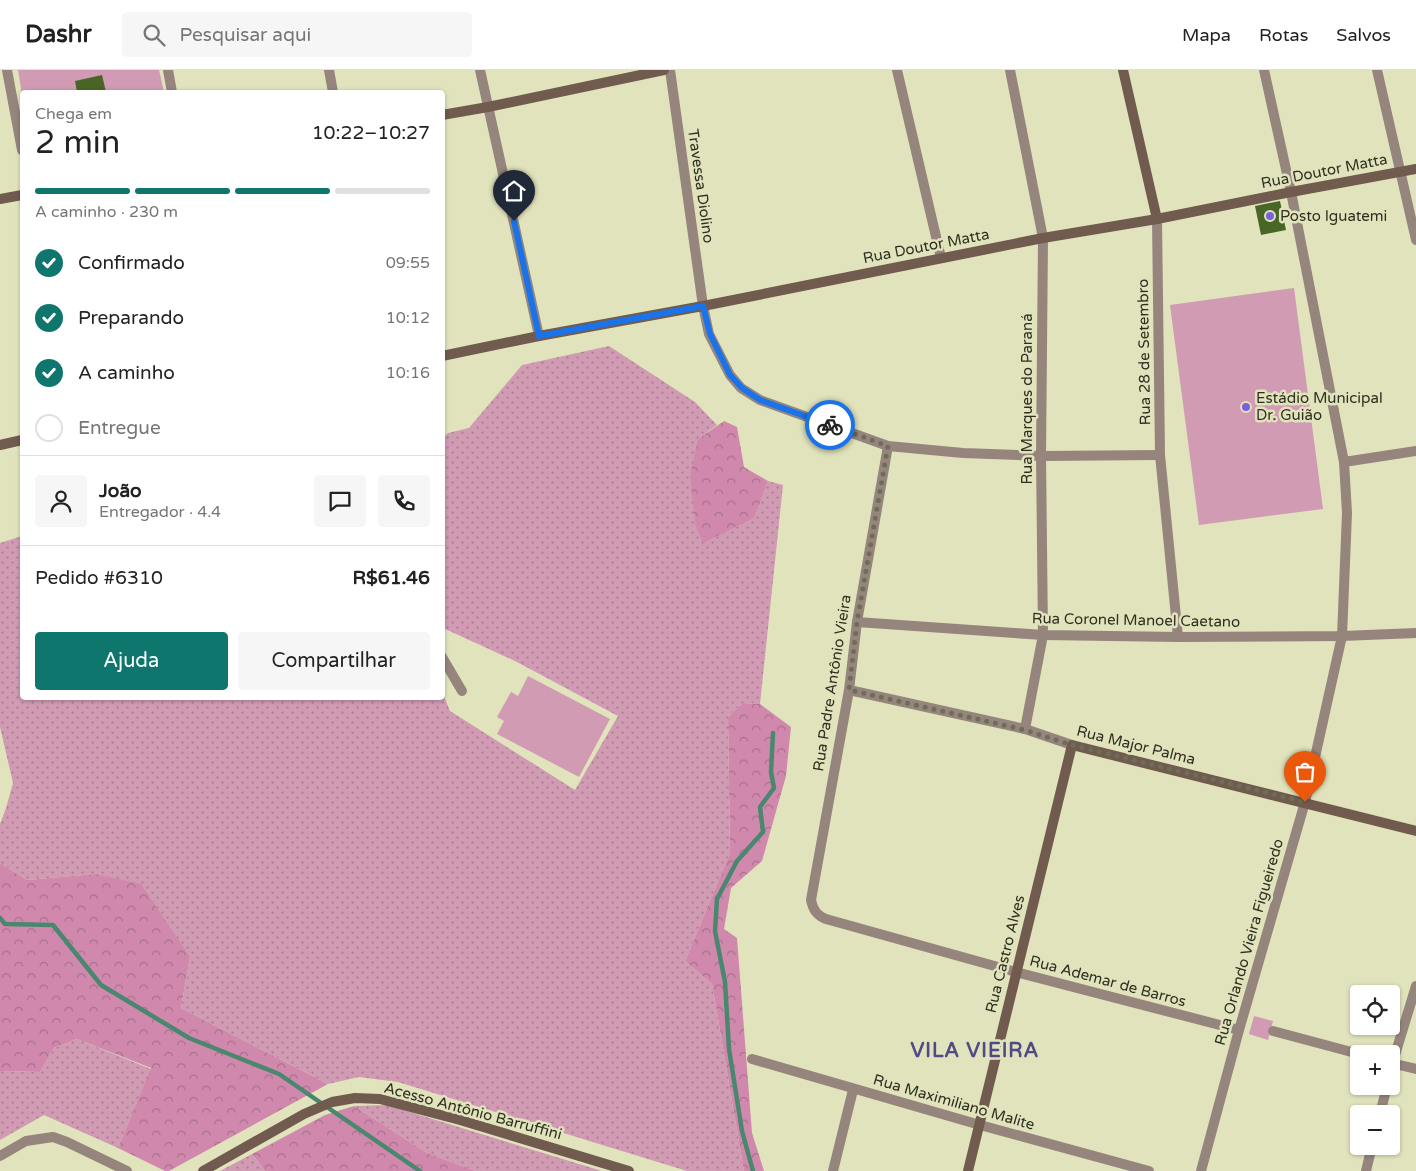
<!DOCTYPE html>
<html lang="pt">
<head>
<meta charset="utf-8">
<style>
	:root { --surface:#fff; --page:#f6f6f6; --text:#222; --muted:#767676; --line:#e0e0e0; --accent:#0f766e }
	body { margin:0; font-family:"Varela Round",sans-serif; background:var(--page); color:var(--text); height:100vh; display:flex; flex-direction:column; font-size:19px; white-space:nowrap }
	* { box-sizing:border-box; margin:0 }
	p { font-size:16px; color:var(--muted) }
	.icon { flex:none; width:28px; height:28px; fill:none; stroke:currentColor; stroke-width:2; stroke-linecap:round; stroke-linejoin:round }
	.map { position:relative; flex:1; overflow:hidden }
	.details { position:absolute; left:20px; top:20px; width:425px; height:610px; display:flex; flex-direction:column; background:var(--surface); border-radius:5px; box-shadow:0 1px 4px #0004 }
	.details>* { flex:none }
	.fabs { position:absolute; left:1350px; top:915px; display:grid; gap:10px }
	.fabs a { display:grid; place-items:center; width:50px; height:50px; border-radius:5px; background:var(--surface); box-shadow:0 1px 4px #0004; font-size:25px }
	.pin { position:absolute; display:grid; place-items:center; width:42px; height:42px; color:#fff; margin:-51px -21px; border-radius:50% 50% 50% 0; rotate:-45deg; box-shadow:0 0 5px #0007 }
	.pin .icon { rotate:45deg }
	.courier { position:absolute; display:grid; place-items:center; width:50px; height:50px; margin:-25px; border:4px solid #1a73e8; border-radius:50%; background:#fff; color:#222; box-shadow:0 1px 6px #0007 }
	.summary em { font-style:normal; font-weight:600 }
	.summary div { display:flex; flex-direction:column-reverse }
	.summary { display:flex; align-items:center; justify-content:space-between; height:85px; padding:0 15px }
	h1 { font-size:32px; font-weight:600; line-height:38px }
	.bar { display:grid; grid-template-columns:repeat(4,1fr); gap:8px 5px; align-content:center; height:60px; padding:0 15px }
	.bar i { height:6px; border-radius:4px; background:var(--line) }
	.bar .active { background:var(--accent) }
	.bar p { grid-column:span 4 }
	.line { display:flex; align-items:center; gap:12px; padding:0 15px; border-top:1px solid var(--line) }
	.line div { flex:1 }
	.round { display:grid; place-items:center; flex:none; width:52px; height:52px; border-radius:5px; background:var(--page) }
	ol { padding:0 15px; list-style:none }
	li { display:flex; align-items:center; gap:15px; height:55px }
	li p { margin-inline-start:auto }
	li .icon { padding:5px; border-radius:50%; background:var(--accent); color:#fff; stroke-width:4 }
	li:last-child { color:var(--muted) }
	li i { width:28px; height:28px; border:2px solid var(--line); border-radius:50% }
	.button { display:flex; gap:10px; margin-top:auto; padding:10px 15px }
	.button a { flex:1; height:58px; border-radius:5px; background:var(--accent); color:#fff; font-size:20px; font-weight:600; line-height:58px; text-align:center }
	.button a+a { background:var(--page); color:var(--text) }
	header { display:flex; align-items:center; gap:30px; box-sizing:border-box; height:70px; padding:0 25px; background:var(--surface); border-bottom:1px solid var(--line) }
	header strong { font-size:24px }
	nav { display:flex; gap:28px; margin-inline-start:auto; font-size:18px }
	.search { width:350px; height:45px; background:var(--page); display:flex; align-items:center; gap:12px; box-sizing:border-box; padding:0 18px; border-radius:5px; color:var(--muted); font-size:19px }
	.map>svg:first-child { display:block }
	.grass { fill:url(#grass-dots) }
	.forest { fill:url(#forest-crowns) }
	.park { fill:#d09bb3 }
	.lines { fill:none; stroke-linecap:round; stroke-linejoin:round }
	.stream { stroke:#49876e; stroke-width:4.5 }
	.building { fill:#4a6626 }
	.street { stroke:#95857d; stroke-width:10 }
	.secondary { stroke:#715b4f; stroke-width:10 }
	.done { stroke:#6d6e57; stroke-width:5; stroke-dasharray:0 9 }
	.route { stroke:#1a73e8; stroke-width:6 }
	.poi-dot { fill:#7a60da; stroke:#e1e3bc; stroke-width:2 }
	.labels { text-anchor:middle; stroke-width:5; stroke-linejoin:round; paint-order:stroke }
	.street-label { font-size:15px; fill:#2e2f20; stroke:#e1e3bc }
	.poi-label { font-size:15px; fill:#2e2f20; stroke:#e1e3bc; text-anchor:start }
	.district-label { font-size:20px; font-weight:bold; letter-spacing:1px; fill:#534987; stroke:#e1e3bc }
</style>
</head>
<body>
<header>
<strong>Dashr</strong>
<div class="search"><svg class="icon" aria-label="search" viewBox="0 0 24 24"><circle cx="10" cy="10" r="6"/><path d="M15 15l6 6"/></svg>Pesquisar aqui</div>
<nav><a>Mapa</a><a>Rotas</a><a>Salvos</a></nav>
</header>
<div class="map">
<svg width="1416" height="1101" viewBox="0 0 1416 1101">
	<defs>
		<pattern id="grass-dots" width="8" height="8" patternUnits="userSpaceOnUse" patternTransform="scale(1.25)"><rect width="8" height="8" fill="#d09bb3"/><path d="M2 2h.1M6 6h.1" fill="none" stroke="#a97f91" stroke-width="1.8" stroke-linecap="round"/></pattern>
		<pattern id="forest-crowns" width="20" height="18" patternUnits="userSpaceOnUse" patternTransform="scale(1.25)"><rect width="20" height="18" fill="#d089ac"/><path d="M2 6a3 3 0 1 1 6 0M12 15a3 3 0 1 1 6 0" fill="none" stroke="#a9708c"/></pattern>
	</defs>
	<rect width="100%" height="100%" fill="#e1e3bc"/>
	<!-- grass -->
	<g class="grass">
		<polygon points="609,276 695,332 717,355 698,369 755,447 768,411 783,415 760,634 743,633 728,647 730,783 685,891 712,914 744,1101 687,1101 398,1012 359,1007 328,1014 181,938 190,887 95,804 27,810 0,793 0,754 6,738 13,713 0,657 0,473 22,466 22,628 442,628 443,624 450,641 575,720 618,646 515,591 443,558 443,368 448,363 469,358 522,295"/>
		<polygon points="77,969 151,999 118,1078 44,1045 0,1070 0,1001 40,1002 54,978"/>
		<polygon points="387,1035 602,1101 476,1101 427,1083 354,1036"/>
		<polygon points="252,1084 265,1101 220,1101"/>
	</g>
	<!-- forest -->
	<g class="forest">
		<polygon points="724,351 737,357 744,397 768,411 755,447 703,473 695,454 690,406 698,369"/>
		<polygon points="743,633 760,634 791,657 786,706 762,791 731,818 724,859 737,868 752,1063 764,1101 744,1101 712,914 685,891 730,783 728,647"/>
		<polygon points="0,793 27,810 95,804 141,814 190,887 181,938 328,1014 169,1101 165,1101 118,1078 151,998 77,969 54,978 40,1002 0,1001"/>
		<polygon points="354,1036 427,1083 476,1101 265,1101 252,1084 325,1045"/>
	</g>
	<!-- park -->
	<g class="park">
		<polygon points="18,0 159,0 164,22 22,22 22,25"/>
		<polygon points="1294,218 1323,439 1199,455 1170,235"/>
		<polygon points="528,606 610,649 579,707 497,664 504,651 497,647 511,622 518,626"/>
		<polygon points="1254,946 1273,951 1268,970 1249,964"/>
	</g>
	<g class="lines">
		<!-- stream -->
		<g class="stream">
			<polyline points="0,848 5,854 53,855 101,915 189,968 279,1004 420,1101"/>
			<polyline points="753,1101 742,1061 729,979 725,912 715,861 717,829 737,791 763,762 760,737 774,718 771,702 773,663"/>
		</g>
	</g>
	<!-- building -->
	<g class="building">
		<polygon points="102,5 106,22 77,22 75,11"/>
		<polygon points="1280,131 1286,160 1261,165 1255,136"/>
	</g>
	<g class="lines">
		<!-- street -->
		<g class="street">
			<polyline points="7,0 22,80"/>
			<polyline points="168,0 172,22"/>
			<polyline points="329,0 333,22"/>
			<polyline points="480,0 539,266"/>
			<polyline points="670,0 703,236 709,264 730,305 741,318 760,330 888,376 963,383 1041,386 1160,385"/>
			<polyline points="897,0 941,188"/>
			<polyline points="1010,0 1043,168 1041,386 1043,565 1025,659"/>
			<polyline points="1377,0 1416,170"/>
			<polyline points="1157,149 1160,385 1178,567"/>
			<path d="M888 376 857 552 849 620 811 830C813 839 816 845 826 849L1016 902 1239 960"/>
			<polyline points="1344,392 1416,381"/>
			<polyline points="857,552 1043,565 1178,567 1342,566 1416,563"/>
			<polyline points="442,587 462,621"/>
			<polyline points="849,620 1025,659 1072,675"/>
			<polyline points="1273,961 1359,984"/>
			<polyline points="752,989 980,1055 1149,1101"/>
			<polyline points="1391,993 1416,999"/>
			<polyline points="1391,998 1416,916"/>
			<polyline points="1380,1044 1387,1016"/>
			<polyline points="0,1086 26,1071 53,1067 67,1072 127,1101"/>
			<polyline points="833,1101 853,1020"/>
			<polyline points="1201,1101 1239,960 1305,732 1342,566 1347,443 1344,392 1291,122 1264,0"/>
			<polyline points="1366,1101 1372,1076"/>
		</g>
		<!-- secondary -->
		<g class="secondary">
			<polyline points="1123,0 1157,149"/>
			<polyline points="442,45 488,37 664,0"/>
			<polyline points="0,129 22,125"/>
			<polyline points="442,286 539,266 703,236 1043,168 1157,149 1291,122 1416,99"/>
			<polyline points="0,375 22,370"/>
			<polyline points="203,1101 304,1044 332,1032 355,1028 380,1029 460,1050 629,1101"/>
			<polyline points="968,1101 1072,675 1416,761"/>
		</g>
	</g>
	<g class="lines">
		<!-- done -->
		<polyline class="done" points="830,355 888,376 857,552 849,620 1025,660 1072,675 1305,732"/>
		<!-- route -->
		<polyline class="route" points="514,151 539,266 703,236 710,264 730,305 742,318 760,330 830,355"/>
	</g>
	<!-- markers -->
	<g class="poi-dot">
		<circle cx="1270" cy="146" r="5"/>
		<circle cx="1246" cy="337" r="5"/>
	</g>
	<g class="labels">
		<!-- street labels -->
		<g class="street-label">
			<text transform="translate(1324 101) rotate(-11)" y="5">Rua Doutor Matta</text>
			<text transform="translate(701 116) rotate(82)" y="5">Travessa Diolino</text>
			<text transform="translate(926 176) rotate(-11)" y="5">Rua Doutor Matta</text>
			<text transform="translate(1144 282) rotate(-91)" y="5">Rua 28 de Setembro</text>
			<text transform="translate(1027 329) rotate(-90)" y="5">Rua Marques do Paraná</text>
			<text transform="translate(1136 550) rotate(1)" y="5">Rua Coronel Manoel Caetano</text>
			<text transform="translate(832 613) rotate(-81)" y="5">Rua Padre Antônio Vieira</text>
			<text transform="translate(1136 675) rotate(14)" y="5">Rua Major Palma</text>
			<text transform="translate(1249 872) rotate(-74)" y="5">Rua Orlando Vieira Figueiredo</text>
			<text transform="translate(1005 884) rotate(-76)" y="5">Rua Castro Alves</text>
			<text transform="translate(1108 911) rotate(15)" y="5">Rua Ademar de Barros</text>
			<text transform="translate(954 1032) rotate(16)" y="5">Rua Maximiliano Malite</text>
			<text transform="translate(473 1041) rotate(15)" y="5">Acesso Antônio Barruffini</text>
		</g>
		<!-- poi labels -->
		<g class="poi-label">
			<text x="1280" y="151">Posto Iguatemi</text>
			<text x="1256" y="333">Estádio Municipal<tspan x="1256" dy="17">Dr. Guião</tspan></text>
		</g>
		<!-- district labels -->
		<g class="district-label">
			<text x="975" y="987">VILA VIEIRA</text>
		</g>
	</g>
</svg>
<div class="fabs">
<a><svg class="icon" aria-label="locate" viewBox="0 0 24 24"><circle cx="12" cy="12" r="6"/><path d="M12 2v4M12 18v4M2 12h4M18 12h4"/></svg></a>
<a>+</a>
<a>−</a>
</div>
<div class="pin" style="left:1305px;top:732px;background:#ea580c"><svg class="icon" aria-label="bag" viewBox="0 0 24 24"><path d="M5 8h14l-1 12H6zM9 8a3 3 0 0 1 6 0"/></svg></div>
<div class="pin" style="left:514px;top:151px;background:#1f2937"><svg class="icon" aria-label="home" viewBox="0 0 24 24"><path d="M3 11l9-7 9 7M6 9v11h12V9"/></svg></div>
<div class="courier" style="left:830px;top:355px"><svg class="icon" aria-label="bike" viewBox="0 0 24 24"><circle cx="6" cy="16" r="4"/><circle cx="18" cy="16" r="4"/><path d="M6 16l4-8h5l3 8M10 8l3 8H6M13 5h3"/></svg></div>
<section class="details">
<div class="summary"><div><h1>2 min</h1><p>Chega em</p></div><em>10:22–10:27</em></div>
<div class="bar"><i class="active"></i><i class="active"></i><i class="active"></i><i></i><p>A caminho · 230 m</p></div>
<ol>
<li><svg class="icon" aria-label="check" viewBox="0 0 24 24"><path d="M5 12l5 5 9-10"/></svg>Confirmado<p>09:55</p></li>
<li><svg class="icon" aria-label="check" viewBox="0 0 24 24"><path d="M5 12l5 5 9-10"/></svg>Preparando<p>10:12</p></li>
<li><svg class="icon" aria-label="check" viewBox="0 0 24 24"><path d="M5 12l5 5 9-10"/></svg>A caminho<p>10:16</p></li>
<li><i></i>Entregue</li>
</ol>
<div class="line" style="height:90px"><a class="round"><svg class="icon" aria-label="person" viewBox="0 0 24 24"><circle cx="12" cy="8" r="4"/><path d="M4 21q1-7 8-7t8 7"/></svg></a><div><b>João</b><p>Entregador · 4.4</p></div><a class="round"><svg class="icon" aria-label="chat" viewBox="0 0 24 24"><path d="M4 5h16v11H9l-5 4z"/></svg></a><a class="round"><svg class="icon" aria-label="phone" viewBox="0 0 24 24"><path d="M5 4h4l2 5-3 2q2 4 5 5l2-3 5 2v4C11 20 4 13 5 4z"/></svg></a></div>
<div class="line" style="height:65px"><div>Pedido #6310</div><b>R$61.46</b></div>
<div class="button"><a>Ajuda</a><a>Compartilhar</a></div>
</section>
</div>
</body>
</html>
